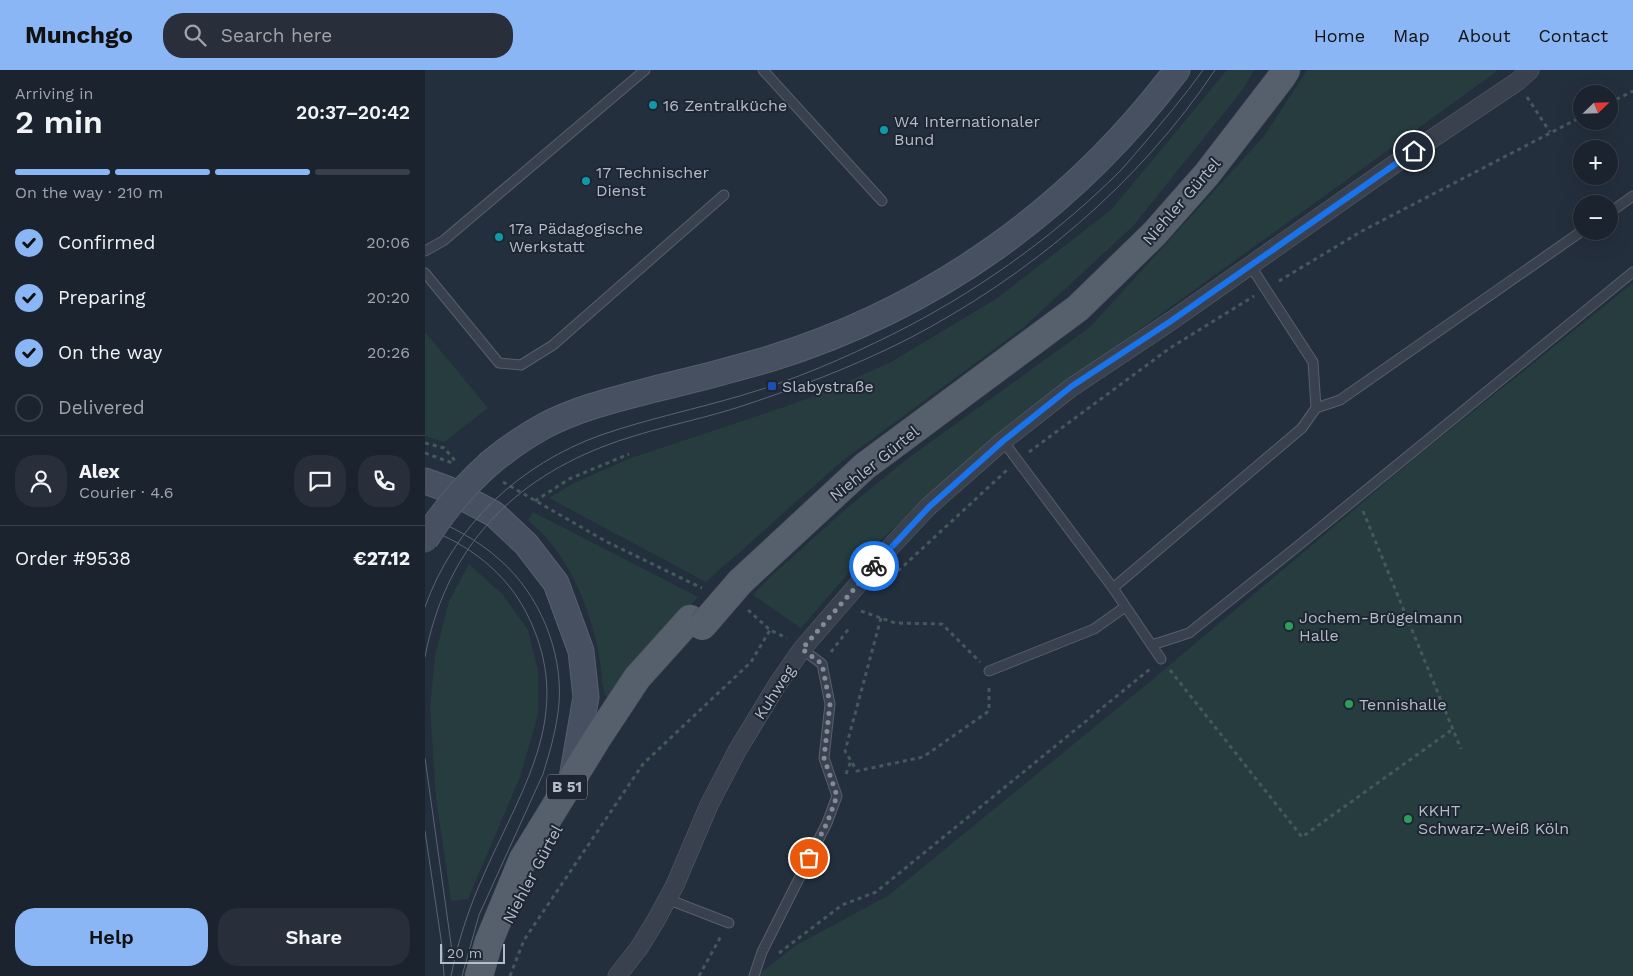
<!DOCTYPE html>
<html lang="en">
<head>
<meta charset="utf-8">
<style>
	:root { --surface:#1b232e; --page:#282f3a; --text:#f1f3f6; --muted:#a0a4aa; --line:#39404a; --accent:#8bb6f6 }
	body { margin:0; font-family:"Work Sans",sans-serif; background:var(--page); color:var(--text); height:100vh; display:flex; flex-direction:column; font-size:19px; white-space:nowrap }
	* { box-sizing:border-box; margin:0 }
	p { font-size:16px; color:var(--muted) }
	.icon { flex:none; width:28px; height:28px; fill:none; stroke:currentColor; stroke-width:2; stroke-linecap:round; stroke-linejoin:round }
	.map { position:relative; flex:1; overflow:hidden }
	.sheet { display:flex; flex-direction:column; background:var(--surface); width:425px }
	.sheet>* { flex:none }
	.needle { width:32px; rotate:67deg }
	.fabs { position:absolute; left:1148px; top:15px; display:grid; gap:10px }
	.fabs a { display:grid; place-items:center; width:45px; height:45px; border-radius:50%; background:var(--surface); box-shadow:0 5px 20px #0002,0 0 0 1px var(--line); font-size:25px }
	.scale { position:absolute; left:15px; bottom:12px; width:65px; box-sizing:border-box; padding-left:5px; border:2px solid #b4bcc8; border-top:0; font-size:14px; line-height:18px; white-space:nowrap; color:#b4bcc8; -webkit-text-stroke:4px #1d2632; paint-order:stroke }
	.pin { position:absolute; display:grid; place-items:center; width:42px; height:42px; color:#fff; margin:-21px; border:2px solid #fff; border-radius:50%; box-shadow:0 1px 5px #0007 }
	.courier { position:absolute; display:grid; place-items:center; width:50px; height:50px; margin:-25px; border:4px solid #1a73e8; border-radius:50%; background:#fff; color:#222; box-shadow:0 1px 6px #0007 }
	.head em { font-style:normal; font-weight:600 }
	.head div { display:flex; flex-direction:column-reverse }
	.head { display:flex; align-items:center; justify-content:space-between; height:85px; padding:0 15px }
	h1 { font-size:32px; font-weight:600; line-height:38px }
	.bar { display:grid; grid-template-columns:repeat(4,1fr); gap:8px 5px; align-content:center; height:60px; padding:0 15px }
	.bar i { height:6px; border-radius:4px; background:var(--line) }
	.bar .selected { background:var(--accent) }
	.bar p { grid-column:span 4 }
	.line { display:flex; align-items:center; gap:12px; padding:0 15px; border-top:1px solid var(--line) }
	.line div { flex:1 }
	.round { display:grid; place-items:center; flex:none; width:52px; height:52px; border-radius:20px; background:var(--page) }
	ol { padding:0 15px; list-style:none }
	li { display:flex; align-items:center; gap:15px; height:55px }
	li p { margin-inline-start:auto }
	li .icon { padding:5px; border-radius:50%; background:var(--accent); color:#111; stroke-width:4 }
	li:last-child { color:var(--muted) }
	li i { width:28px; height:28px; border:2px solid var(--line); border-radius:50% }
	.cta { display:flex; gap:10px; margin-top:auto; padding:10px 15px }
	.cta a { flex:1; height:58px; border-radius:20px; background:var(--accent); color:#111; font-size:20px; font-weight:600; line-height:58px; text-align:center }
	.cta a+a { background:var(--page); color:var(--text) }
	header { display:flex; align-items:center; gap:30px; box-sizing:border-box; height:70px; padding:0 25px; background:var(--accent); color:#111 }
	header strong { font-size:24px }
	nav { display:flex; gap:28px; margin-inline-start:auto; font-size:18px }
	.search { width:350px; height:45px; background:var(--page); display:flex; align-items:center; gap:12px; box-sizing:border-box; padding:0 18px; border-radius:20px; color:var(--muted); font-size:19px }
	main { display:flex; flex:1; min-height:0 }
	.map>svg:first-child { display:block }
	.green { fill:#263c3e }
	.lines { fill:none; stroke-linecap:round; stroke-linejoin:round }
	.service-casing { stroke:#565f6b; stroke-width:11 }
	.minor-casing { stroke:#565f6b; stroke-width:19 }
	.secondary-casing { stroke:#565f6b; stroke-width:27 }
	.primary-casing { stroke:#414a56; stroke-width:29 }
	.path { stroke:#44595b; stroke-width:3; stroke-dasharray:4 4; stroke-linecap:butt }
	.service { stroke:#38414d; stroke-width:9 }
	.minor { stroke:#38414d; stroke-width:18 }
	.secondary { stroke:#465060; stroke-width:25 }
	.primary { stroke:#56606d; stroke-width:28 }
	.tram { stroke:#5a6574; stroke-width:1 }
	.secondary-bridge-casing { stroke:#565f6b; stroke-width:27; stroke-linecap:butt }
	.primary-bridge-casing { stroke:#414a56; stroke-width:29; stroke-linecap:butt }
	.secondary-bridge { stroke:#465060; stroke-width:25 }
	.primary-bridge { stroke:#56606d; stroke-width:28 }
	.done { stroke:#828b97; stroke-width:5; stroke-dasharray:0 9 }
	.route { stroke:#1a73e8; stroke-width:6 }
	.culture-dot { fill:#0f9aa8; stroke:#1d2632; stroke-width:2 }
	.transit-dot { fill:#1a4fb4; stroke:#1d2632; stroke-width:2 }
	.leisure-dot { fill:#2e9e5b; stroke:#1d2632; stroke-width:2 }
	.labels { text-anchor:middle; stroke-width:4; stroke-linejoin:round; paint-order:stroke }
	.shield { fill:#1d2632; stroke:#878f9b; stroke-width:1 }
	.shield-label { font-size:15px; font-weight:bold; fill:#b4bcc8 }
	.poi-label { font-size:16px; fill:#b4bcc8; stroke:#1d2632; text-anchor:start }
	.street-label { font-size:16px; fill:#b4bcc8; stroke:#1d2632 }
</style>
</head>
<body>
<header>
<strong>Munchgo</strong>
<div class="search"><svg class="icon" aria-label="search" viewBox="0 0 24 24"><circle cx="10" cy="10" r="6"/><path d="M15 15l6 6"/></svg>Search here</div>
<nav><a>Home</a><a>Map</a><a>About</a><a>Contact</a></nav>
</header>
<main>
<section class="sheet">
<div class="head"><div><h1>2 min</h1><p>Arriving in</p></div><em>20:37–20:42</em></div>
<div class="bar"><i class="selected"></i><i class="selected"></i><i class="selected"></i><i></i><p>On the way · 210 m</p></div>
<ol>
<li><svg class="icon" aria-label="check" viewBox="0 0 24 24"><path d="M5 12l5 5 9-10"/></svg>Confirmed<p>20:06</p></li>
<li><svg class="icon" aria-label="check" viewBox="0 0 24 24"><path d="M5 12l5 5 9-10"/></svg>Preparing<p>20:20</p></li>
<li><svg class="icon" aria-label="check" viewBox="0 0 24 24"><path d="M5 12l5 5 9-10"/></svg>On the way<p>20:26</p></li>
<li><i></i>Delivered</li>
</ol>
<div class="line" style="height:90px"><a class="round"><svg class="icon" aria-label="person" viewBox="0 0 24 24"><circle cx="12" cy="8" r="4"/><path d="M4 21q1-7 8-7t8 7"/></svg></a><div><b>Alex</b><p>Courier · 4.6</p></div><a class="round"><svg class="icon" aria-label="chat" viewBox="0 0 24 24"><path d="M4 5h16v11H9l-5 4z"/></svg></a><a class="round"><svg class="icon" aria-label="phone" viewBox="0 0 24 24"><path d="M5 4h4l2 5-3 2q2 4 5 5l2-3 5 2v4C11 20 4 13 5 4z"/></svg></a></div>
<div class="line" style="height:65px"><div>Order #9538</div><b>€27.12</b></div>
<div class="cta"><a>Help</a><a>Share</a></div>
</section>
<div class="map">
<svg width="1208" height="906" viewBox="0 0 1208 906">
	<rect width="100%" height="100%" fill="#242f3d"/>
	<!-- green -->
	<g class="green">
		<polygon points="802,0 829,0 819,18 708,156 598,258 416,392 281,512 124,428 149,413 206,388 362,336 404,320 466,292 571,229 687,139"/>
		<polygon points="882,0 1070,0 1071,2 596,345 440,484 376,558 328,525 343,509 423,437 482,389 665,257 840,65"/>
		<polygon points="1208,213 1208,906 335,906 335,903 370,876 464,825 727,610 990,388"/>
		<polygon points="0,262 63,338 19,372 0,366"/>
		<path d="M108 442 273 527 228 578 184 632C175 619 177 600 174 584 166 544 151 504 125 472 119 464 110 457 103 450Z"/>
		<polygon points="44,494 78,525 103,560 113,600 113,645 95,707 43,829 26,831 11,728 5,637 10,586 24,531"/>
	</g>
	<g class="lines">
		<defs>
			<g id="service">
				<polyline points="338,0 457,131"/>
				<polyline points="1184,143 1208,126"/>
				<polyline points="0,181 18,171 220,0"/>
				<polyline points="0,203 74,293 96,295 128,275 299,125"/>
				<polyline points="891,338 915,330 1157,161"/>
				<polyline points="578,371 688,518 736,589"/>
				<polyline points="688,518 877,358 891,338 888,292 825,195"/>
				<polyline points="727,575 764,563 868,480 1208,202"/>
				<polyline points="564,601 669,559 700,537"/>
				<polyline points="242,829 304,853"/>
				<polyline points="329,906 337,882 402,753 412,726 399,688 405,634 397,594 377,579"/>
			</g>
			<polyline id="minor" points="192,906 214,878 230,852 250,815 284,735 312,681 352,615 377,579 460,483 503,437 578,371 647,317 746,251 974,91 1093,11 1105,0"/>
			<g id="secondary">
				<path d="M65 393C82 379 99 367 119 356 153 338 192 329 230 319 268 310 306 300 344 289 509 238 648 138 752 0"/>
				<polyline points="0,411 22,419 69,444 101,474 131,513 156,581 161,627 147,708"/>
			</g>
			<g id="primary">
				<polyline points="315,512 440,396 653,238 729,164 782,104 856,8 861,0"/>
				<polyline points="54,906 64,871 98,789 173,667 212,608 265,549"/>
			</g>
		</defs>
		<!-- service casing -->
		<use href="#service" class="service-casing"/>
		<!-- minor casing -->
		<use href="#minor" class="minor-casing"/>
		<!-- secondary casing -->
		<use href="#secondary" class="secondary-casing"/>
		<!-- primary casing -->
		<use href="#primary" class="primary-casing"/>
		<!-- path -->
		<g class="path">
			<polyline points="1102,27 1125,62"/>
			<polyline points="1184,33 1208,21"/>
			<polyline points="854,211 937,161 1156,47"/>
			<polyline points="0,373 19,378 32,393"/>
			<polyline points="604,382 745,278 829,226"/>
			<polyline points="0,383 30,394"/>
			<polyline points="78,412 182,472 277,518"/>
			<polyline points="110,431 144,409 204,384"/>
			<polyline points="938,441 1036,679"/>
			<polyline points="473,501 582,400"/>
			<polyline points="323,540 345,560 362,568"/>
			<polyline points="436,541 470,553 517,554 555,592"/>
			<polyline points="456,548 420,681 432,701 498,687 564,641 564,614"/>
			<polyline points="406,582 425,557"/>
			<polyline points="745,600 877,767 1028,659"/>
			<polyline points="421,704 426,691"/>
			<polyline points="354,883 417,835 451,822 725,599"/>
			<polyline points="85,906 99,870 218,694 326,592 345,560"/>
			<polyline points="274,906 296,866"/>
		</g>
		<!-- service -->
		<use href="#service" class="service"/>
		<!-- minor -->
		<use href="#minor" class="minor"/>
		<!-- secondary -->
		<use href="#secondary" class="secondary"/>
		<!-- primary -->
		<use href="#primary" class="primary"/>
		<!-- tram -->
		<g class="tram">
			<path d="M0 445C27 457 53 470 75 490 114 524 138 581 134 633 132 658 125 681 118 704L54 845 37 906"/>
			<path d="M0 458C43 474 81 502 102 544 151 641 99 714 60 802 45 835 33 870 26 906"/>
			<path d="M0 537C29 455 95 394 176 365 222 349 271 339 318 325 369 310 420 288 468 264 548 224 623 171 687 109 698 99 707 87 717 76 738 51 759 27 778 0"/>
			<path d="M0 587C19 485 80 415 177 377 220 360 266 352 311 338 369 319 428 297 483 269 604 206 714 114 790 0"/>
			<polyline points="0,688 28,888"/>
			<polyline points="0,761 17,876 19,906"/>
		</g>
		<defs>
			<path id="secondary-bridge" d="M0 470C18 441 39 416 65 393"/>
			<polyline id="primary-bridge" points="277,556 315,512"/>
		</defs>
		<!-- secondary-bridge casing -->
		<use href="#secondary-bridge" class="secondary-bridge-casing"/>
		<!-- primary-bridge casing -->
		<use href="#primary-bridge" class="primary-bridge-casing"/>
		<!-- secondary-bridge -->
		<use href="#secondary-bridge" class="secondary-bridge"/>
		<!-- primary-bridge -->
		<use href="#primary-bridge" class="primary-bridge"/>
	</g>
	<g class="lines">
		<!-- done -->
		<polyline class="done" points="384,788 402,753 412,726 399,688 405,634 397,594 377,579 449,496"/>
		<!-- route -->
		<polyline class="route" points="449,496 504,437 578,371 647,316 746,251 989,81"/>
	</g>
	<!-- markers -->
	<g class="culture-dot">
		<circle cx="228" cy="35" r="5"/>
		<circle cx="459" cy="60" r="5"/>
		<circle cx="161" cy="111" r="5"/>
		<circle cx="74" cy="167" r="5"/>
	</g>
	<rect class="transit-dot" x="342" y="311" width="10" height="10" rx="2.5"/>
	<g class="leisure-dot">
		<circle cx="864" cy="556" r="5"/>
		<circle cx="924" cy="634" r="5"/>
		<circle cx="983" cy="749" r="5"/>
	</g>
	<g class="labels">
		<!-- shield labels -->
		<rect class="shield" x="122" y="704.5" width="40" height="25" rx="4"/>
		<g class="shield-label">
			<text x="142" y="722">B 51</text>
		</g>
		<!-- poi labels -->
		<g class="poi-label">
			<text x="238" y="41">16 Zentralküche</text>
			<text x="469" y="57">W4 Internationaler<tspan x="469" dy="18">Bund</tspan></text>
			<text x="171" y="108">17 Technischer<tspan x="171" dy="18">Dienst</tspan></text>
			<text x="84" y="164">17a Pädagogische<tspan x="84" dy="18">Werkstatt</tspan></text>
			<text x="357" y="322">Slabystraße</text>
			<text x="874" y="553">Jochem-Brügelmann<tspan x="874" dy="18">Halle</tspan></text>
			<text x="934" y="640">Tennishalle</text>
			<text x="993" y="746">KKHT<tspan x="993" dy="18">Schwarz-Weiß Köln</tspan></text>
		</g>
		<!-- street labels -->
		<g class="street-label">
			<text transform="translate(756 131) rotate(-49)" y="6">Niehler Gürtel</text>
			<text transform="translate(449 393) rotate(-39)" y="6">Niehler Gürtel</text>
			<text transform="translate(349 622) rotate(-57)" y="6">Kuhweg</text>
			<text transform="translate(107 804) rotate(-62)" y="6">Niehler Gürtel</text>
		</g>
	</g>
</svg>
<div class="fabs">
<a><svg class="needle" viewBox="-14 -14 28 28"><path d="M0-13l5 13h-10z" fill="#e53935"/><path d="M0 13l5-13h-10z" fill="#a0a4aa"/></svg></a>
<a>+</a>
<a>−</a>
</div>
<div class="scale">20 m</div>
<div class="pin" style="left:384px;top:788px;background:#ea580c"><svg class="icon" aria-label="bag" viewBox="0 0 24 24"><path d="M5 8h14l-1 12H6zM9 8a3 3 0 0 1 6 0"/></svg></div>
<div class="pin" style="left:989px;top:81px;background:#1f2937"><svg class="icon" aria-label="home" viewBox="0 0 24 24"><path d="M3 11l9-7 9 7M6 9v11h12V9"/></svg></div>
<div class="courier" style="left:449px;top:496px"><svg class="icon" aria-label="bike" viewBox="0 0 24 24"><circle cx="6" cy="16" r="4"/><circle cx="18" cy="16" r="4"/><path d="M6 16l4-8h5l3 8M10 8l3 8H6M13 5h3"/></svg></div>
</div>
</main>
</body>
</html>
